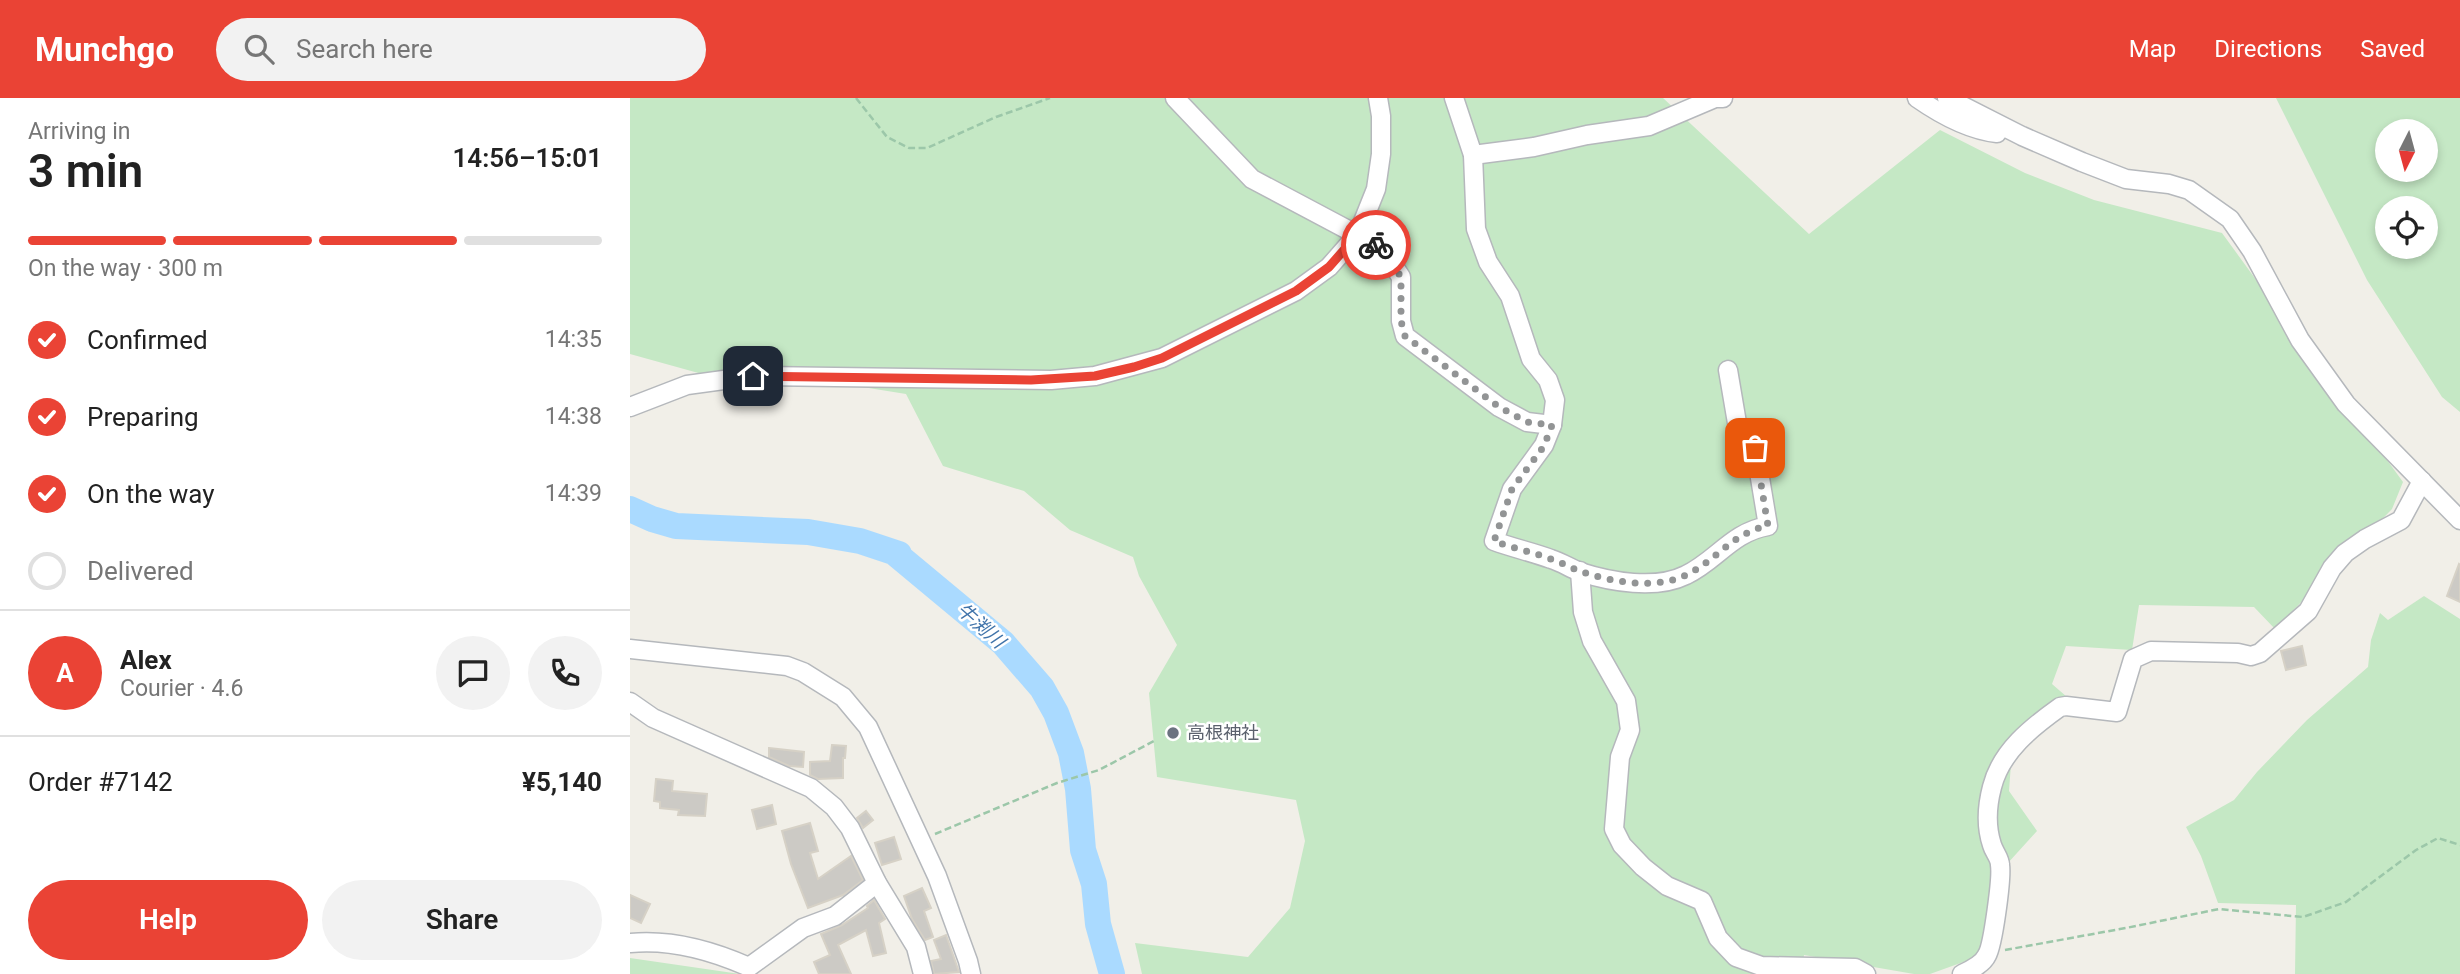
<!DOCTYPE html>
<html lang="en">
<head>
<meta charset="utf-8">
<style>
	:root { --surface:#fff; --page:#f2f2f2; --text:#222; --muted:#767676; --line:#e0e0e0; --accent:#ea4335 }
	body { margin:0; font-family:Roboto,"Noto Sans JP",sans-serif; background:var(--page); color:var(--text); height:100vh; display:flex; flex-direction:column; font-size:26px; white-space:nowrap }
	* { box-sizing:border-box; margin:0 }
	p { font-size:23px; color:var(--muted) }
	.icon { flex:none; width:38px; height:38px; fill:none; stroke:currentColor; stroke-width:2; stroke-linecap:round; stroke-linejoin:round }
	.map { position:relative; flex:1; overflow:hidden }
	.panel { display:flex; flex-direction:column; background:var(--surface); width:630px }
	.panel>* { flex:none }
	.needle { width:46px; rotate:186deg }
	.fabs { position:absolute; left:1745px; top:21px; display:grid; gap:14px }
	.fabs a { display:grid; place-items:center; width:63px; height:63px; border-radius:50%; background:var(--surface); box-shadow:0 4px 10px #0003; font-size:35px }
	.pin { position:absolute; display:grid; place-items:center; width:60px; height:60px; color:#fff; margin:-30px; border-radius:14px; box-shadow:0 4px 10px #0006 }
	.courier { position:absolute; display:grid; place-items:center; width:70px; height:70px; margin:-35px; border:5px solid #ea4335; border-radius:50%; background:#fff; color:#222; box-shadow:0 2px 9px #0007 }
	.summary em { font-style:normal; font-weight:600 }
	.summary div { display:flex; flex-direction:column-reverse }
	.summary { display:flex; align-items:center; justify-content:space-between; height:119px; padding:0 28px }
	h1 { font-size:46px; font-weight:600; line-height:52px }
	.bar { display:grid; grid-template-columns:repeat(4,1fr); gap:10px 7px; align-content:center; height:84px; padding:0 28px }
	.bar i { height:9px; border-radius:5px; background:var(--line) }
	.bar .current { background:var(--accent) }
	.bar p { grid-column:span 4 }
	.line { display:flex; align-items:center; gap:18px; padding:0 28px; border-top:2px solid var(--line) }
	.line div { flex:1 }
	.round { display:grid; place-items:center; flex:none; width:74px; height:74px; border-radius:37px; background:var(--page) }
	ol { padding:0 28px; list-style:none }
	li { display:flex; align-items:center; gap:21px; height:77px }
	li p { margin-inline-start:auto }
	li .icon { padding:7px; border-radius:50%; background:var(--accent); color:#fff; stroke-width:4 }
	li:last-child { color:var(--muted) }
	li i { width:38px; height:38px; border:4px solid var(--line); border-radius:50% }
	.button { display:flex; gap:14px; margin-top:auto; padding:14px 28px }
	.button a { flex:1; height:80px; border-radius:42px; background:var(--accent); color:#fff; font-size:28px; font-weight:600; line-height:80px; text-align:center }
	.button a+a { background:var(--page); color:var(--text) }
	header { display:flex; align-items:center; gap:42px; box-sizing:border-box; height:98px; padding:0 35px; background:var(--accent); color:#fff }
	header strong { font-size:33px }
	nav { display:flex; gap:38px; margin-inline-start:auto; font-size:24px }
	.search { width:490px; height:63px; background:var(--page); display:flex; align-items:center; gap:18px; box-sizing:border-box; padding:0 24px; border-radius:38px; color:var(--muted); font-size:26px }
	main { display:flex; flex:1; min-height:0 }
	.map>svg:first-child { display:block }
	.green { fill:#c5e8c5; fill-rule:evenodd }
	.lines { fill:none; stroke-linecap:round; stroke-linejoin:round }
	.river { stroke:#aadaff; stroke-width:26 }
	.building { fill:#cccac5; stroke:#d6d1c6; stroke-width:2 }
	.minor-casing { stroke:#b5b8bc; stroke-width:21 }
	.path { stroke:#9cc7a9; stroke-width:2.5; stroke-dasharray:7 3.5; stroke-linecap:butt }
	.minor { stroke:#fff; stroke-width:18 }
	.done { stroke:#929495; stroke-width:7; stroke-dasharray:0 12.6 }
	.route { stroke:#ea4335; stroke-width:9 }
	.worship-dot { fill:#6b7280; stroke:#fff; stroke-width:2.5 }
	.labels { text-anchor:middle; stroke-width:5; stroke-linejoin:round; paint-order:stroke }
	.worship-label { font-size:18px; fill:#5b616d; stroke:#fff; text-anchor:start }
	.water-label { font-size:19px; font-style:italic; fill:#4174aa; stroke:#fff }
</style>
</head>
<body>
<header>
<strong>Munchgo</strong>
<div class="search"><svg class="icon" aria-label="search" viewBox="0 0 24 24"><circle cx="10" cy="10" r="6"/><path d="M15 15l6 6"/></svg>Search here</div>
<nav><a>Map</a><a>Directions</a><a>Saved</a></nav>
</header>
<main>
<section class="panel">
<div class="summary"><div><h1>3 min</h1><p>Arriving in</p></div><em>14:56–15:01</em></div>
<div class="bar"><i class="current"></i><i class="current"></i><i class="current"></i><i></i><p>On the way · 300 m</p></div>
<ol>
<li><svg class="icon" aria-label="check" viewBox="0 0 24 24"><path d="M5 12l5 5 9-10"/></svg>Confirmed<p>14:35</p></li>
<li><svg class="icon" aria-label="check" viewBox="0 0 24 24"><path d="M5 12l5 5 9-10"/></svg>Preparing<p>14:38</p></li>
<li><svg class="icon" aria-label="check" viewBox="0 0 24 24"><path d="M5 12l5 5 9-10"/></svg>On the way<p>14:39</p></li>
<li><i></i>Delivered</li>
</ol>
<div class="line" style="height:126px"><b class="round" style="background:var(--accent);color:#fff">A</b><div><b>Alex</b><p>Courier · 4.6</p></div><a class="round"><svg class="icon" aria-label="chat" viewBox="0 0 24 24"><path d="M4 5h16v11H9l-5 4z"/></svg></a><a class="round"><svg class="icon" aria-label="phone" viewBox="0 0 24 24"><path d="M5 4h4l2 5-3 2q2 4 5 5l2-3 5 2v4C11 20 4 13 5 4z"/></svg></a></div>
<div class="line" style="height:91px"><div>Order #7142</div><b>¥5,140</b></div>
<div class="button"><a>Help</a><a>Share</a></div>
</section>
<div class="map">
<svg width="1830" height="876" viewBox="0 0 1830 876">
	<rect width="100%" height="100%" fill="#f1efe8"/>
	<!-- green -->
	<g class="green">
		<polygon points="0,0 1033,0 1179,136 1310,32 1395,75 1464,102 1592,135 1773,384 1762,411 1645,531 1624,509 1509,507 1502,552 1436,548 1422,586 1437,599 1427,606 1382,652 1379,693 1407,733 1377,766 1350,858 1300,876 1284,876 1174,857 1172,876 512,876 505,845 618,859 660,810 675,743 666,702 527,679 519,595 547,547 509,478 503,459 440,432 394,393 313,368 276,296 145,275 90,281 0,256"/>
		<path d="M1646 0H1830V314L1812 299 1737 182ZM1796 33V72H1757V33ZM1796 110V149H1757V110Z"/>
		<polygon points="1794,498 1830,521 1830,876 1665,876 1666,807 1588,805 1571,758 1556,729 1604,702 1627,674 1677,622 1738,569 1741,542 1750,515 1758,522"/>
		<polygon points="0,860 110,876 0,876"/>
	</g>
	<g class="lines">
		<!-- river -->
		<polyline class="river" points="0,411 22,421 46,428 178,434 230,443 269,456 266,456 373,545 412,590 426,615 441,655 448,691 453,752 464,786 468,826 482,876"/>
	</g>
	<!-- building -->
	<g class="building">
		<polygon points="1829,466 1830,467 1830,504 1817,498"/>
		<polygon points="1672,548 1676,567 1656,572 1651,553"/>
		<polygon points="202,647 216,648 215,660 213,660 213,680 188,681 180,677 180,664 200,663"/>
		<polygon points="139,650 174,654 173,669 159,668 139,659"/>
		<polygon points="26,681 43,683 42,693 77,696 75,718 48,717 49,712 30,710 30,704 24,703"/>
		<polygon points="142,707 146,726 127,731 122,712"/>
		<polygon points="236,713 243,722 233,730 227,720"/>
		<polygon points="180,725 188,753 180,755 188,781 221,758 233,782 213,797 178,810 161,766 152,733"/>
		<polygon points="264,739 271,761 252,767 245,745"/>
		<polygon points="292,790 301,810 294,813 303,839 295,842 282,821 274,798"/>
		<polygon points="0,797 20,806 11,825 0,820"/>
		<polygon points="244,802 255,821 249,825 256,855 243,858 236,832 208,847 221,876 189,876 184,864 200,857 191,836 212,827 238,810 237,808"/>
		<polygon points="316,837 329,874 304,876 301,863 311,861 304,842"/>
	</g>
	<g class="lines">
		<defs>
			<g id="minor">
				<polyline points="545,0 622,81 752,150 771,179 771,223 775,238 869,309 897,324 922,327"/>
				<path d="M824 0 843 57 846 131 858 164 880 198 901 261 918 282 925 302 922 327 914 347 882 391 864 443C883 450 902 454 921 461 931 464 940 470 950 474 981 484 1026 492 1056 477 1086 463 1102 434 1138 428L1125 350 1107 325 1098 272"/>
				<path d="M1287 0C1310 16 1339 32 1367 35"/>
				<polyline points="1317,0 1392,38 1452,64 1496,81 1539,86 1559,92 1600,121 1622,153 1670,242 1716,306 1830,422"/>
				<polyline points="843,57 904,49 957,37 1019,28 1085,0 1093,0"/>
				<polyline points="0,309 57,287 123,278 421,282 465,278 532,260 666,193 699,169 728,136 746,91 751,56 751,18 748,0"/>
				<polyline points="950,473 953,514 962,543 996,603 1000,632 990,659 984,731 992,747 1013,769 1037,788 1072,803 1088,840 1106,859 1131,868 1225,870 1236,876"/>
				<polyline points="0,551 157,568 173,574 213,599 238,629 307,778 338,863 341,876"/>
				<polyline points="0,604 23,620 181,690 204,709 220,730 247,785 286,849 293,876"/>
				<path d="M0 845C40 841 83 853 119 869L173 830 205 818 247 785"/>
				<path d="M1332 876C1341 872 1353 866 1357 857 1363 847 1372 780 1370 767 1370 760 1364 754 1362 747 1356 729 1357 708 1362 689 1371 653 1402 629 1430 609L1436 608 1487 614 1503 561 1521 553 1608 555 1621 558 1630 555 1678 513 1702 470 1715 455 1735 441 1771 422 1792 383"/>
			</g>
		</defs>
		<!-- minor casing -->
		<use href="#minor" class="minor-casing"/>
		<!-- path -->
		<g class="path">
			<polyline points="226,0 257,39 279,50 297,50 366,19 420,0"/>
			<polyline points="305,736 427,685 469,672 524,643"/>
			<polyline points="1375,852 1496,830 1589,811 1673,819 1716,804 1786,752 1808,740 1830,747"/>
		</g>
		<!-- minor -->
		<use href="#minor" class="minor"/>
	</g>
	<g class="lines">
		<!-- done -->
		<path class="done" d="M746 147 752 150 771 179V223L775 238 869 309 897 324 922 327 914 348 882 391 864 443C882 450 902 454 921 461 931 464 940 470 950 473 981 484 1026 492 1056 477 1086 463 1103 434 1138 428L1125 350"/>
		<!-- route -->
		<polyline class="route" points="123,278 401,282 465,278 504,269 532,260 666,193 699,169 728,136 746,147"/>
	</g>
	<!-- markers -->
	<circle class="worship-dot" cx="543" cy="635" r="7"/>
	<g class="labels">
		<!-- worship labels -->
		<g class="worship-label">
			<text x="557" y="641">高根神社</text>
		</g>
		<!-- water labels -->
		<g class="water-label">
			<text transform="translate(351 527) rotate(42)" y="7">牛渕川</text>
		</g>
	</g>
</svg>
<div class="fabs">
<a><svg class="needle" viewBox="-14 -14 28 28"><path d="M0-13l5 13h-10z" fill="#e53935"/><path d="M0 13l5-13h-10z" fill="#767676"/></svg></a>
<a><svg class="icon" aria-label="locate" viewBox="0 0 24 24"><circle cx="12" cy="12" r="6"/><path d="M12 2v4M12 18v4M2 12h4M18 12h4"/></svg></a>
</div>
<div class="pin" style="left:1125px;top:350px;background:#ea580c"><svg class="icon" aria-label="bag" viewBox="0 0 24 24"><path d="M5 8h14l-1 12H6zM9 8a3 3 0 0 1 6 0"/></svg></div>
<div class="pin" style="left:123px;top:278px;background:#1f2937"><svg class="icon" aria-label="home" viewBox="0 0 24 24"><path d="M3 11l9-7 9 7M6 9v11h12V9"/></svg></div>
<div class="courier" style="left:746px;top:147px"><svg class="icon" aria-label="bike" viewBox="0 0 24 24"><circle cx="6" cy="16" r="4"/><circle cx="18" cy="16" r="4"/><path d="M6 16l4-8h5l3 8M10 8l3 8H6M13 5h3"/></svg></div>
</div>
</main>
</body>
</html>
